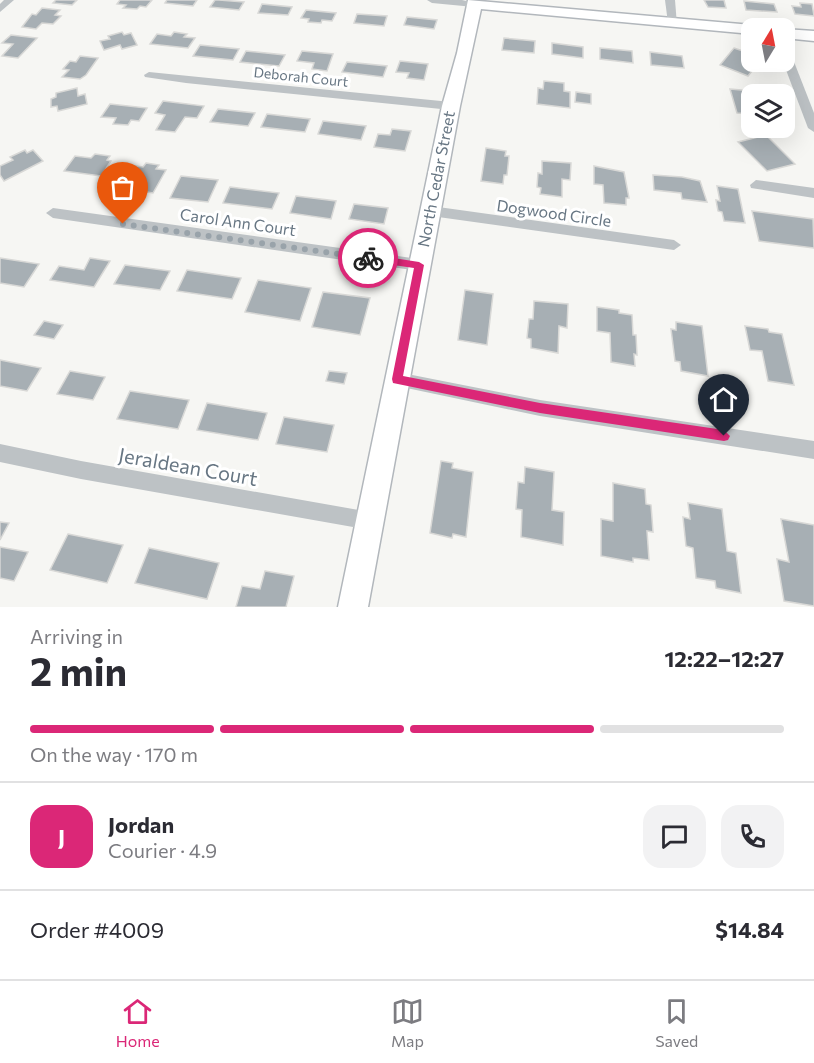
<!DOCTYPE html>
<html lang="en">
<head>
<meta charset="utf-8">
<style>
	:root { --surface:#fff; --page:#f2f2f3; --text:#2b2b33; --muted:#7c7c81; --line:#e1e1e2; --accent:#db2777 }
	body { margin:0; font-family:Commissioner,sans-serif; background:var(--page); color:var(--text); height:100vh; display:flex; flex-direction:column; font-size:22px; white-space:nowrap }
	* { box-sizing:border-box; margin:0 }
	p { font-size:20px; color:var(--muted) }
	.icon { flex:none; width:33px; height:33px; fill:none; stroke:currentColor; stroke-width:2; stroke-linecap:round; stroke-linejoin:round }
	.map { position:relative; height:607px; overflow:hidden }
	.side { display:flex; flex-direction:column; background:var(--surface); flex:1 }
	.side>* { flex:none }
	.needle { width:39px; rotate:10deg }
	.controls { position:absolute; left:741px; top:18px; display:grid; gap:12px }
	.controls a { display:grid; place-items:center; width:54px; height:54px; border-radius:12px; background:var(--surface); box-shadow:0 6px 24px #0002; font-size:30px }
	.pin { position:absolute; display:grid; place-items:center; width:51px; height:51px; color:#fff; margin:-62px -26px; border-radius:50% 50% 50% 0; rotate:-45deg; box-shadow:0 0 6px #0007 }
	.pin .icon { rotate:45deg }
	.courier { position:absolute; display:grid; place-items:center; width:60px; height:60px; margin:-30px; border:4px solid #db2777; border-radius:50%; background:#fff; color:#222; box-shadow:0 2px 8px #0007 }
	.head em { font-style:normal; font-weight:700 }
	.head div { display:flex; flex-direction:column-reverse }
	.head { display:flex; align-items:center; justify-content:space-between; height:102px; padding:0 30px }
	h1 { font-size:39px; font-weight:700; line-height:45px }
	.bar { display:grid; grid-template-columns:repeat(4,1fr); gap:9px 6px; align-content:center; height:72px; padding:0 30px }
	.bar i { height:8px; border-radius:4px; background:var(--line) }
	.bar .selected { background:var(--accent) }
	.bar p { grid-column:span 4 }
	.line { display:flex; align-items:center; gap:15px; padding:0 30px; border-top:2px solid var(--line) }
	.line div { flex:1 }
	.round { display:grid; place-items:center; flex:none; width:63px; height:63px; border-radius:18px; background:var(--page) }
	.tabs { display:flex; justify-content:space-around; align-items:center; height:84px; border-top:2px solid var(--line); background:var(--surface); font-size:16px; color:var(--muted) }
	.tabs a { display:grid; justify-items:center; gap:3px }
	.tabs .selected { color:var(--accent) }
	.map>svg:first-child { display:block }
	.building { fill:#a7afb4; stroke:#d8d8d6; stroke-width:1.5 }
	.lines { fill:none; stroke-linecap:round; stroke-linejoin:round }
	.secondary-casing { stroke:#b2b7bc; stroke-width:3 }
	.street { fill:#bdc2c5; fill-rule:evenodd }
	.secondary { fill:#fff; fill-rule:evenodd }
	.route { fill:#db2777 }
	.done { stroke:#99a3aa; stroke-width:6; stroke-dasharray:0 10.8 }
	.labels { text-anchor:middle; stroke-width:6; stroke-linejoin:round; paint-order:stroke }
	.far-street-label { font-size:14px; fill:#677683; stroke:#fff }
	.street-label { font-size:16px; fill:#677683; stroke:#fff }
	.near-street-label { font-size:20px; fill:#677683; stroke:#fff }
</style>
</head>
<body>
<div class="map">
<svg width="814" height="607" viewBox="0 0 814 607">
	<rect width="100%" height="100%" fill="#f6f6f3"/>
	<!-- building -->
	<g class="building">
		<polygon points="56,0 77,0 72,5 53,3"/>
		<polygon points="120,0 152,0 146,7 140,6 137,9 123,8 126,5 117,4"/>
		<polygon points="167,0 197,0 193,6 165,3"/>
		<polygon points="215,0 219,0 244,2 239,10 210,7"/>
		<polygon points="704,0 724,0 726,8 708,7"/>
		<polygon points="744,1 774,4 777,12 746,10"/>
		<polygon points="800,3 812,4 814,16 795,14 792,6 801,7"/>
		<polygon points="262,4 292,7 288,15 258,13"/>
		<polygon points="42,8 60,10 55,15 61,16 53,24 42,23 36,29 22,27 32,14 36,15"/>
		<polygon points="306,10 336,13 332,21 322,20 321,23 308,22 309,19 301,18"/>
		<polygon points="357,14 387,16 384,26 354,23"/>
		<polygon points="407,17 437,20 434,29 404,25"/>
		<polygon points="122,32 124,35 131,33 137,45 122,49 120,45 104,50 100,41 110,39 108,36"/>
		<polygon points="174,32 187,34 184,37 195,38 188,48 150,44 157,34 171,36"/>
		<polygon points="11,35 37,38 18,58 2,56 13,44 2,43"/>
		<polygon points="504,38 535,41 534,53 502,50"/>
		<polygon points="552,43 583,47 583,58 552,54"/>
		<polygon points="200,45 239,49 233,60 193,56"/>
		<polygon points="600,48 632,51 633,63 600,59"/>
		<polygon points="734,48 752,54 752,62 759,62 748,76 720,65"/>
		<polygon points="246,51 285,55 279,66 240,62"/>
		<polygon points="302,51 333,54 327,71 312,69 314,63 297,61"/>
		<polygon points="650,52 682,56 684,68 651,65"/>
		<polygon points="80,56 98,58 86,75 80,79 62,77 69,70 63,69 70,61 76,62"/>
		<polygon points="400,61 428,64 424,80 407,78 409,73 396,72"/>
		<polygon points="347,62 387,66 383,77 342,72"/>
		<polygon points="544,81 564,83 564,91 570,92 570,108 537,104 538,88 543,89"/>
		<polygon points="77,88 78,96 85,94 87,104 58,111 57,106 51,107 51,99 56,97 56,93"/>
		<polygon points="730,89 764,92 764,94 752,94 752,114 737,113"/>
		<polygon points="576,92 591,94 591,104 575,102"/>
		<polygon points="163,101 204,106 197,118 185,117 175,132 156,130 165,115 155,113"/>
		<polygon points="110,104 147,108 139,121 131,120 128,125 113,124 116,118 101,117"/>
		<polygon points="218,109 255,113 248,126 210,122"/>
		<polygon points="267,114 310,119 305,132 261,127"/>
		<polygon points="323,121 366,126 361,140 318,134"/>
		<polygon points="392,129 411,131 405,151 374,147 378,134 390,135"/>
		<polygon points="766,135 795,164 767,171 738,142"/>
		<polygon points="486,148 506,151 505,156 509,156 507,175 504,175 503,184 481,181"/>
		<polygon points="25,150 27,153 33,150 43,161 4,181 0,175 0,166 13,160 10,157"/>
		<polygon points="95,154 110,156 107,160 111,161 101,176 64,171 75,156 91,158"/>
		<polygon points="542,161 571,163 570,180 562,179 562,197 540,194 541,188 537,187 538,173 542,174"/>
		<polygon points="146,163 159,165 156,169 166,170 153,193 135,190 141,180 120,177 128,165 143,167"/>
		<polygon points="594,166 624,172 629,198 626,198 626,205 604,203 603,185 594,184"/>
		<polygon points="653,175 682,177 700,181 707,202 682,199 681,193 654,190"/>
		<polygon points="181,176 218,180 208,202 170,198"/>
		<polygon points="717,186 738,189 745,223 724,221 722,212 718,211 716,200 720,201"/>
		<polygon points="230,187 279,193 272,209 223,203"/>
		<polygon points="296,196 336,201 331,219 290,213"/>
		<polygon points="354,204 388,208 384,224 349,219"/>
		<polygon points="752,211 813,219 814,248 759,241"/>
		<polygon points="0,258 39,264 24,287 0,283"/>
		<polygon points="90,258 110,261 94,287 50,280 59,266 84,270"/>
		<polygon points="125,265 170,271 160,290 114,284"/>
		<polygon points="187,270 241,278 232,299 177,291"/>
		<polygon points="258,280 311,288 300,321 245,312"/>
		<polygon points="465,290 493,294 487,345 458,340"/>
		<polygon points="323,292 370,298 360,335 312,327"/>
		<polygon points="534,301 568,304 567,328 559,326 558,353 531,348 531,339 527,338 529,319 533,319"/>
		<polygon points="597,307 619,310 619,313 632,315 633,335 636,335 637,355 634,354 635,366 611,362 610,333 597,331"/>
		<polygon points="44,321 63,325 54,339 34,335"/>
		<polygon points="676,322 702,326 708,376 681,371 680,362 675,361 671,329 676,330"/>
		<polygon points="745,326 768,329 769,332 782,334 794,385 768,381 762,351 750,350"/>
		<polygon points="0,360 41,368 27,391 0,386"/>
		<polygon points="70,371 105,377 93,400 57,394"/>
		<polygon points="329,371 347,373 344,384 326,381"/>
		<polygon points="130,391 189,400 178,429 117,419"/>
		<polygon points="207,403 267,413 258,440 197,430"/>
		<polygon points="284,417 334,425 327,452 276,444"/>
		<polygon points="441,461 453,463 452,468 473,472 466,537 453,534 452,538 430,533"/>
		<polygon points="525,467 554,472 552,510 564,512 563,545 521,537 522,510 516,509 518,482 524,483"/>
		<polygon points="613,483 645,489 646,504 651,505 653,532 647,531 649,560 633,558 633,562 601,556 601,519 613,521"/>
		<polygon points="688,503 722,509 727,551 736,553 741,593 716,588 715,581 696,578 693,548 686,546 683,517 690,519"/>
		<polygon points="781,519 814,525 814,606 784,601 777,559 789,562"/>
		<polygon points="0,522 9,523 0,540"/>
		<polygon points="68,534 123,545 107,583 50,570"/>
		<polygon points="0,547 28,552 14,581 0,578"/>
		<polygon points="149,548 219,563 207,599 135,583"/>
		<polygon points="265,571 294,576 286,607 236,607 242,586 260,589"/>
	</g>
	<g class="lines">
		<defs>
			<g id="secondary">
				<polygon points="468,0 752,25 759,28 752,28 752,34 481,9 460,106 368,607 338,607 442,106 457,53"/>
				<polygon points="784,29 814,31 814,41 784,38"/>
			</g>
		</defs>
		<!-- secondary casing -->
		<use href="#secondary" class="secondary-casing"/>
		<!-- street -->
		<g class="street">
			<polygon points="4,0 14,0 0,12 0,4"/>
			<polygon points="427,0 462,0 479,4 474,7 432,3"/>
			<polygon points="665,0 675,0 677,25 668,23"/>
			<polygon points="784,46 789,49 814,113 814,132 808,128 783,62"/>
			<polygon points="149,72 451,102 457,106 451,110 186,83 145,77 144,75"/>
			<polygon points="756,180 814,188 814,198 751,188 750,185"/>
			<polygon points="431,206 674,240 681,245 674,250 431,216 424,211"/>
			<polygon points="53,208 419,259 424,261 426,265 424,269 419,271 53,218 46,213"/>
			<polygon points="397,372 540,400 814,441 814,459 540,416 397,386 391,384 389,379 391,374"/>
			<polygon points="0,444 81,461 370,512 377,514 379,521 377,528 370,530 81,479 0,462"/>
		</g>
		<!-- secondary -->
		<use href="#secondary" class="secondary"/>
	</g>
	<!-- route -->
	<polygon class="route" points="368,254 419,262 424,265 403,376 540,403 724,430 730,436 728,440 724,441 540,413 393,383 392,379 414,268 365,261 363,258"/>
	<g class="lines">
		<!-- done -->
		<polyline class="done" points="123,224 368,258"/>
	</g>
	<g class="labels">
		<!-- far-street labels -->
		<g class="far-street-label">
			<text transform="translate(301 77) rotate(6)" y="5">Deborah Court</text>
		</g>
		<!-- street labels -->
		<g class="street-label">
			<text transform="translate(436 179) rotate(-79)" y="6">North Cedar Street</text>
			<text transform="translate(554 213) rotate(8)" y="6">Dogwood Circle</text>
			<text transform="translate(238 222) rotate(8)" y="6">Carol Ann Court</text>
		</g>
		<!-- near-street labels -->
		<g class="near-street-label">
			<text transform="translate(188 467) rotate(10)" y="7">Jeraldean Court</text>
		</g>
	</g>
</svg>
<div class="controls">
<a><svg class="needle" viewBox="-14 -14 28 28"><path d="M0-13l5 13h-10z" fill="#e53935"/><path d="M0 13l5-13h-10z" fill="#7c7c81"/></svg></a>
<a><svg class="icon" aria-label="layers" viewBox="0 0 24 24"><path d="M12 4l9 5-9 5-9-5zM3 14l9 5 9-5"/></svg></a>
</div>
<div class="pin" style="left:123px;top:224px;background:#ea580c"><svg class="icon" aria-label="bag" viewBox="0 0 24 24"><path d="M5 8h14l-1 12H6zM9 8a3 3 0 0 1 6 0"/></svg></div>
<div class="pin" style="left:724px;top:436px;background:#1f2937"><svg class="icon" aria-label="home" viewBox="0 0 24 24"><path d="M3 11l9-7 9 7M6 9v11h12V9"/></svg></div>
<div class="courier" style="left:368px;top:258px"><svg class="icon" aria-label="bike" viewBox="0 0 24 24"><circle cx="6" cy="16" r="4"/><circle cx="18" cy="16" r="4"/><path d="M6 16l4-8h5l3 8M10 8l3 8H6M13 5h3"/></svg></div>
</div>
<section class="side">
<div class="head"><div><h1>2 min</h1><p>Arriving in</p></div><em>12:22–12:27</em></div>
<div class="bar"><i class="selected"></i><i class="selected"></i><i class="selected"></i><i></i><p>On the way · 170 m</p></div>
<div class="line" style="height:108px"><b class="round" style="background:var(--accent);color:#fff">J</b><div><b>Jordan</b><p>Courier · 4.9</p></div><a class="round"><svg class="icon" aria-label="chat" viewBox="0 0 24 24"><path d="M4 5h16v11H9l-5 4z"/></svg></a><a class="round"><svg class="icon" aria-label="phone" viewBox="0 0 24 24"><path d="M5 4h4l2 5-3 2q2 4 5 5l2-3 5 2v4C11 20 4 13 5 4z"/></svg></a></div>
<div class="line" style="height:78px"><div>Order #4009</div><b>$14.84</b></div>
</section>
<nav class="tabs">
<a class="selected"><svg class="icon" aria-label="home" viewBox="0 0 24 24"><path d="M3 11l9-7 9 7M6 9v11h12V9"/></svg>Home</a>
<a><svg class="icon" aria-label="map" viewBox="0 0 24 24"><path d="M3 6l6-2 6 2 6-2v14l-6 2-6-2-6 2zM9 4v14M15 6v14"/></svg>Map</a>
<a><svg class="icon" aria-label="saved" viewBox="0 0 24 24"><path d="M7 4h10v16l-5-4-5 4z"/></svg>Saved</a>
</nav>
</body>
</html>
